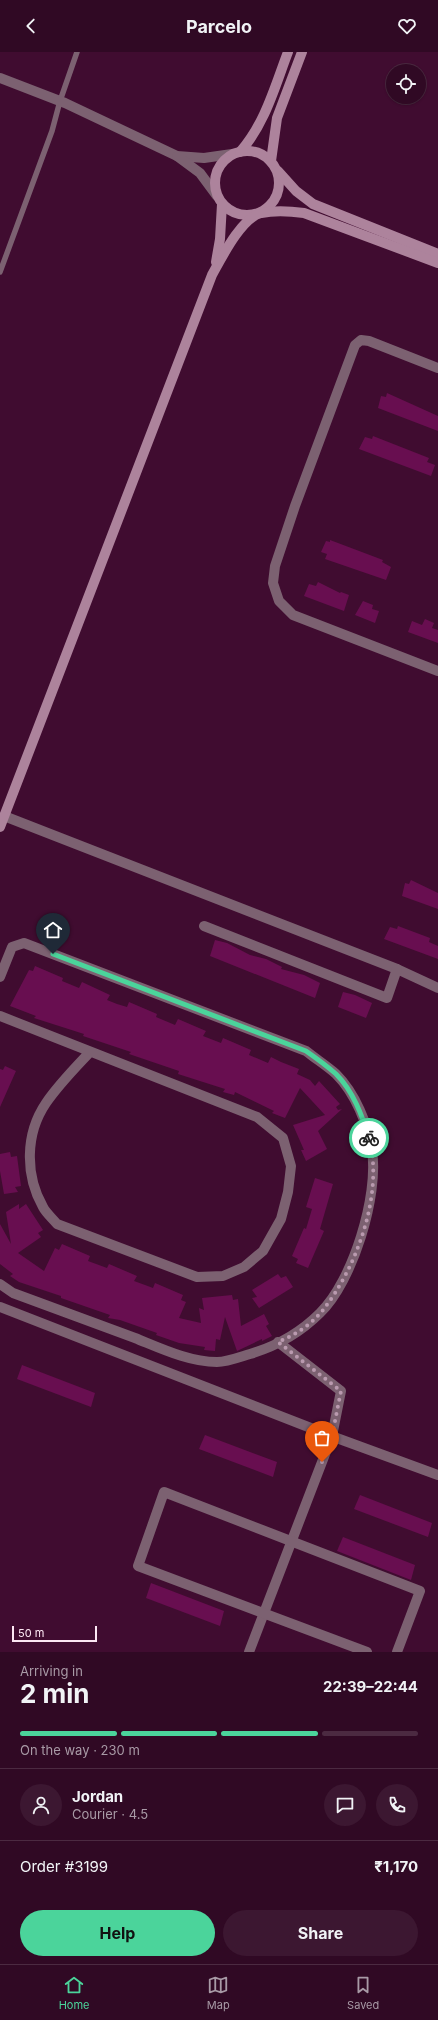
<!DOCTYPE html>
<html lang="en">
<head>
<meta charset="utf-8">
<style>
	:root { --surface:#300924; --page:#3c1731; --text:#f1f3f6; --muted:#a89aa6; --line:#4b2a41; --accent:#4bd49b }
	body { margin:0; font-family:Inter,sans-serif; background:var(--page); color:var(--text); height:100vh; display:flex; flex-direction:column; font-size:15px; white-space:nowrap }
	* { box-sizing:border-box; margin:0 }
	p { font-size:13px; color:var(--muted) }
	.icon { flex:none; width:22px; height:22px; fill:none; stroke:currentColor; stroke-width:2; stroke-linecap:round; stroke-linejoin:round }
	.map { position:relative; height:1600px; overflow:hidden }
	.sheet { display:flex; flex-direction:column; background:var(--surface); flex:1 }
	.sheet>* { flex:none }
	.fabs { position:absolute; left:386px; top:12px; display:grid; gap:8px }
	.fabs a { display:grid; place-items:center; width:40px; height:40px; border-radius:50%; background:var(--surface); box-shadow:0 1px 3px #0004,0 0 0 1px var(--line); font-size:20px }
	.scale { position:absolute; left:12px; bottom:10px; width:85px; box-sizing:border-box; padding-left:4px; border:2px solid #fce7f3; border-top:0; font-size:11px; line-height:14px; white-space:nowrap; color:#fce7f3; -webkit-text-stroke:3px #400c30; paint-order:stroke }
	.pin { position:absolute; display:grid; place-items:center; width:34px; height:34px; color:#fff; margin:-41px -17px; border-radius:50% 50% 50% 0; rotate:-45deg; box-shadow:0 0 4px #0007 }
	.pin .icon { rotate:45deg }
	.courier { position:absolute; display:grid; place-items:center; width:40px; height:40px; margin:-20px; border:3px solid #4bd49b; border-radius:50%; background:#fff; color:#222; box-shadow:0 1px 5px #0007 }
	.headline em { font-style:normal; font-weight:700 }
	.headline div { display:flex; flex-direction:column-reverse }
	.headline { display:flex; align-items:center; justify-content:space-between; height:68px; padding:0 20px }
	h1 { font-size:26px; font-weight:700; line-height:30px }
	.bar { display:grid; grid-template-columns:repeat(4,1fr); gap:6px 4px; align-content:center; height:48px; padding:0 20px }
	.bar i { height:5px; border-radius:3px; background:var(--line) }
	.bar .active { background:var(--accent) }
	.bar p { grid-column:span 4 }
	.line { display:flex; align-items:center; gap:10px; padding:0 20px; border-top:1px solid var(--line) }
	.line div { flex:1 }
	.round { display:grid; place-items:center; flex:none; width:42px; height:42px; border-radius:21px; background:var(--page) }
	.action { display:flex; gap:8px; margin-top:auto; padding:8px 20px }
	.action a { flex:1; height:46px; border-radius:24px; background:var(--accent); color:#111; font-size:16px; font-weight:700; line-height:46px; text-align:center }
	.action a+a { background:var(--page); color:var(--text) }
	header { display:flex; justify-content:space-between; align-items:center; height:52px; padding:0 20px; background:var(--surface); font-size:18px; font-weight:700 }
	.menu { display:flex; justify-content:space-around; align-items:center; height:56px; border-top:1px solid var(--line); background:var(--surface); font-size:11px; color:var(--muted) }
	.menu a { display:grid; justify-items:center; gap:2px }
	.menu .active { color:var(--accent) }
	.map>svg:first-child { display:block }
	.building { fill:#680e50 }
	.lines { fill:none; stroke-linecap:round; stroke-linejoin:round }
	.lane { stroke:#7c6171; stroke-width:5.5 }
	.street { stroke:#7c6171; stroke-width:10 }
	.secondary { stroke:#ad839c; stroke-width:10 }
	.done { stroke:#ba9aaf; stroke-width:4; stroke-dasharray:0 7.2 }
	.route { stroke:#4bd49b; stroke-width:5 }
</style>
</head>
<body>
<header><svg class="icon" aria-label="back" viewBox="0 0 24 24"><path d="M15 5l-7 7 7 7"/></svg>Parcelo<svg class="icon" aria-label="heart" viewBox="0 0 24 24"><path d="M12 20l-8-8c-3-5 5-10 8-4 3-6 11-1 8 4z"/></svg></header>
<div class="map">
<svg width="438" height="1600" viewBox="0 0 438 1600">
	<rect width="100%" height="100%" fill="#400c30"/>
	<!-- building -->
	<g class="building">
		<polygon points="387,341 438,364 438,379 378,356 381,344 386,345"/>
		<polygon points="373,384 429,406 427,410 435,413 431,424 359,397 365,385 372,387"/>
		<polygon points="330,488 383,508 382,510 391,515 386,528 325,507 327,502 321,500 326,489 330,490"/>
		<polygon points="318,530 340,541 341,540 349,543 344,559 304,544 309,532 316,534"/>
		<polygon points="363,549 373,553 372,557 379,559 375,571 355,563"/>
		<polygon points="425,567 434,571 432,576 438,578 438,591 408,580 412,569 422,573"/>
		<polygon points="411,828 438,841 438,857 402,844 405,831 409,832"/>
		<polygon points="398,874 430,886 429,890 438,894 438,907 384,887 390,875 397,877"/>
		<polygon points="215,888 227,891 250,903 266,907 282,915 281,917 304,923 320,931 315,946 210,904"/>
		<polygon points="35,914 63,926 62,929 79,936 82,930 110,943 107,948 117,952 127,955 129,950 157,962 156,965 175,973 178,967 206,979 203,984 221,991 223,986 251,998 249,1003 268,1011 271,1005 281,1010 299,1017 297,1022 310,1028 315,1034 319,1029 340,1052 336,1055 338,1058 342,1057 318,1079 327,1097 306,1109 301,1098 304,1098 293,1073 325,1063 300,1036 285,1066 272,1061 274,1059 235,1040 234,1043 223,1040 225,1037 178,1022 179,1019 129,1002 131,1000 83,984 84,982 34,966 36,964 10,954 29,918 33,919"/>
		<polygon points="343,940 355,943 372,951 366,966 338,955"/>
		<polygon points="5,1014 16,1019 0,1055 0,1017 3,1018"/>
		<polygon points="10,1100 11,1105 17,1104 21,1134 15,1135 18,1140 4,1142 0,1119 0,1102"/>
		<polygon points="315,1126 333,1132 320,1177 324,1179 308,1216 296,1211 298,1207 292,1204 304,1176 306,1177 312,1157 306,1155"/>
		<polygon points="19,1152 19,1157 26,1152 43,1178 38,1181 41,1185 18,1201 44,1219 55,1196 59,1198 62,1192 90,1204 88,1209 107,1216 109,1212 137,1224 134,1229 145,1233 153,1236 155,1231 183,1243 181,1248 186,1250 179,1266 201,1271 199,1256 204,1258 202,1246 232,1243 233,1248 238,1247 241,1274 264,1262 269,1272 266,1274 272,1284 262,1289 262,1287 237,1299 225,1265 220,1288 216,1287 215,1299 204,1298 205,1295 179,1291 156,1283 157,1281 120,1268 108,1266 110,1263 61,1246 61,1244 19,1230 10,1224 13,1222 0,1212 0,1172 11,1192 6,1160"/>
		<polygon points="278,1222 281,1226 286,1224 293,1235 259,1256 252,1246 257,1245 252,1238"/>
		<polygon points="22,1313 95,1341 91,1355 17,1327"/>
		<polygon points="205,1383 277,1410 273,1425 199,1397"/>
		<polygon points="360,1443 432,1471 428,1485 354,1457"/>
		<polygon points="343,1485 415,1513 411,1528 337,1499"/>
		<polygon points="151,1531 224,1559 220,1574 146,1546"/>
	</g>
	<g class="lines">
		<!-- lane -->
		<polyline class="lane" points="0,220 52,79 60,49 77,0"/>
		<!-- street -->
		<g class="street">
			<polyline points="0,26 65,51 177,104 204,106 232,102"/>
			<polyline points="177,104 200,121 217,144"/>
			<polyline points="438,316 369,289 361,288 355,293 295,454 275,514 273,531 279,549 293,563 438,619"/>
			<polyline points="4,764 397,917 438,936"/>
			<polyline points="204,874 387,946 397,917"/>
			<path d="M0 925 12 895 24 891 306 999C316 1007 327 1014 336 1022 355 1041 368 1072 372 1099 379 1143 353 1229 320 1261 301 1280 277 1294 250 1302 240 1305 227 1310 217 1310 189 1310 160 1296 135 1286 94 1271 54 1256 13 1241L0 1232"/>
			<path d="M0 964 257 1065 283 1086 291 1114 288 1140 281 1167 263 1199 244 1215 223 1224 197 1225 57 1172C53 1167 46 1161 43 1155 25 1123 25 1082 46 1051 59 1032 75 1016 90 1000"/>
			<polyline points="0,1255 334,1385 438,1423"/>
			<polyline points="249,1600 332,1384 341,1339 278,1290"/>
			<polyline points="367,1600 138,1514 164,1440 420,1539 397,1600"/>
		</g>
		<!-- secondary -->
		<g class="secondary">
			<circle cx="247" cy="131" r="32"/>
			<path d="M240 100C265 72 275 34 288 0"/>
			<polyline points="271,109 277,66 302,0"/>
			<polyline points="278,119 296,139 313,152 438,202"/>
			<polyline points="216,210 220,187 222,152"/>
			<path d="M0 775 212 223C221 207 241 166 261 161 275 158 290 159 304 161L438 211"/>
		</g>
	</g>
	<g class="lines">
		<!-- done -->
		<path class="done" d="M322 1410 332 1384 341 1339 278 1290C295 1283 311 1273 323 1258 357 1215 384 1141 369 1086"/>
		<!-- route -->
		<path class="route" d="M53 902 306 999C316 1006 327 1014 336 1022 353 1039 362 1063 369 1086"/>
	</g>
</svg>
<div class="fabs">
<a><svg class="icon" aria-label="locate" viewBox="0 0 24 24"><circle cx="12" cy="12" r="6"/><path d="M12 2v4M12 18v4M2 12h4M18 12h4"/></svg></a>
</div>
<div class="scale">50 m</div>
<div class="pin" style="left:322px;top:1410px;background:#ea580c"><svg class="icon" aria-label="bag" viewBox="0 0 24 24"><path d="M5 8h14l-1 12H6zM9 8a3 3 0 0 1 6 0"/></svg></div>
<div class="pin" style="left:53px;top:902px;background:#1f2937"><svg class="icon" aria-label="home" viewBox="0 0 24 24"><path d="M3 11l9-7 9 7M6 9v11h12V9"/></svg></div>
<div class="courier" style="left:369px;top:1086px"><svg class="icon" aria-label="bike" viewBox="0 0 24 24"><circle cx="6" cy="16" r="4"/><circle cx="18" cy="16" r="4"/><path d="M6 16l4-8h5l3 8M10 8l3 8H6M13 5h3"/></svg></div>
</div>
<section class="sheet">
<div class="headline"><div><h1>2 min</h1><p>Arriving in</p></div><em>22:39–22:44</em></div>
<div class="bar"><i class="active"></i><i class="active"></i><i class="active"></i><i></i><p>On the way · 230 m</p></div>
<div class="line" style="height:72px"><a class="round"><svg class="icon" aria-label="person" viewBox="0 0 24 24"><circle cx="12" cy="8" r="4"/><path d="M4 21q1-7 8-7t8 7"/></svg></a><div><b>Jordan</b><p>Courier · 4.5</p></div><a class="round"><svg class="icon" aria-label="chat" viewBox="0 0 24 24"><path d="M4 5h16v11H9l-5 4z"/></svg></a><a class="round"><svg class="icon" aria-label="phone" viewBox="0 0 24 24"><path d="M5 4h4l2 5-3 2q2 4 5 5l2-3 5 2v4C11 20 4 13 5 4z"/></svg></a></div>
<div class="line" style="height:52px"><div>Order #3199</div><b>₹1,170</b></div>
<div class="action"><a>Help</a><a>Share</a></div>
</section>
<nav class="menu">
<a class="active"><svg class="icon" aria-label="home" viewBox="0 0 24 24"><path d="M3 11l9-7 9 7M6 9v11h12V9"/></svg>Home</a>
<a><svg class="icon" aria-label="map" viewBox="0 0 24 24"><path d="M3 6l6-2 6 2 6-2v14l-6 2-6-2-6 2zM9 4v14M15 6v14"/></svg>Map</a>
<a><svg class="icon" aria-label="saved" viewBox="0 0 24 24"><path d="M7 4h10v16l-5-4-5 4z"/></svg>Saved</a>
</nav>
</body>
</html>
